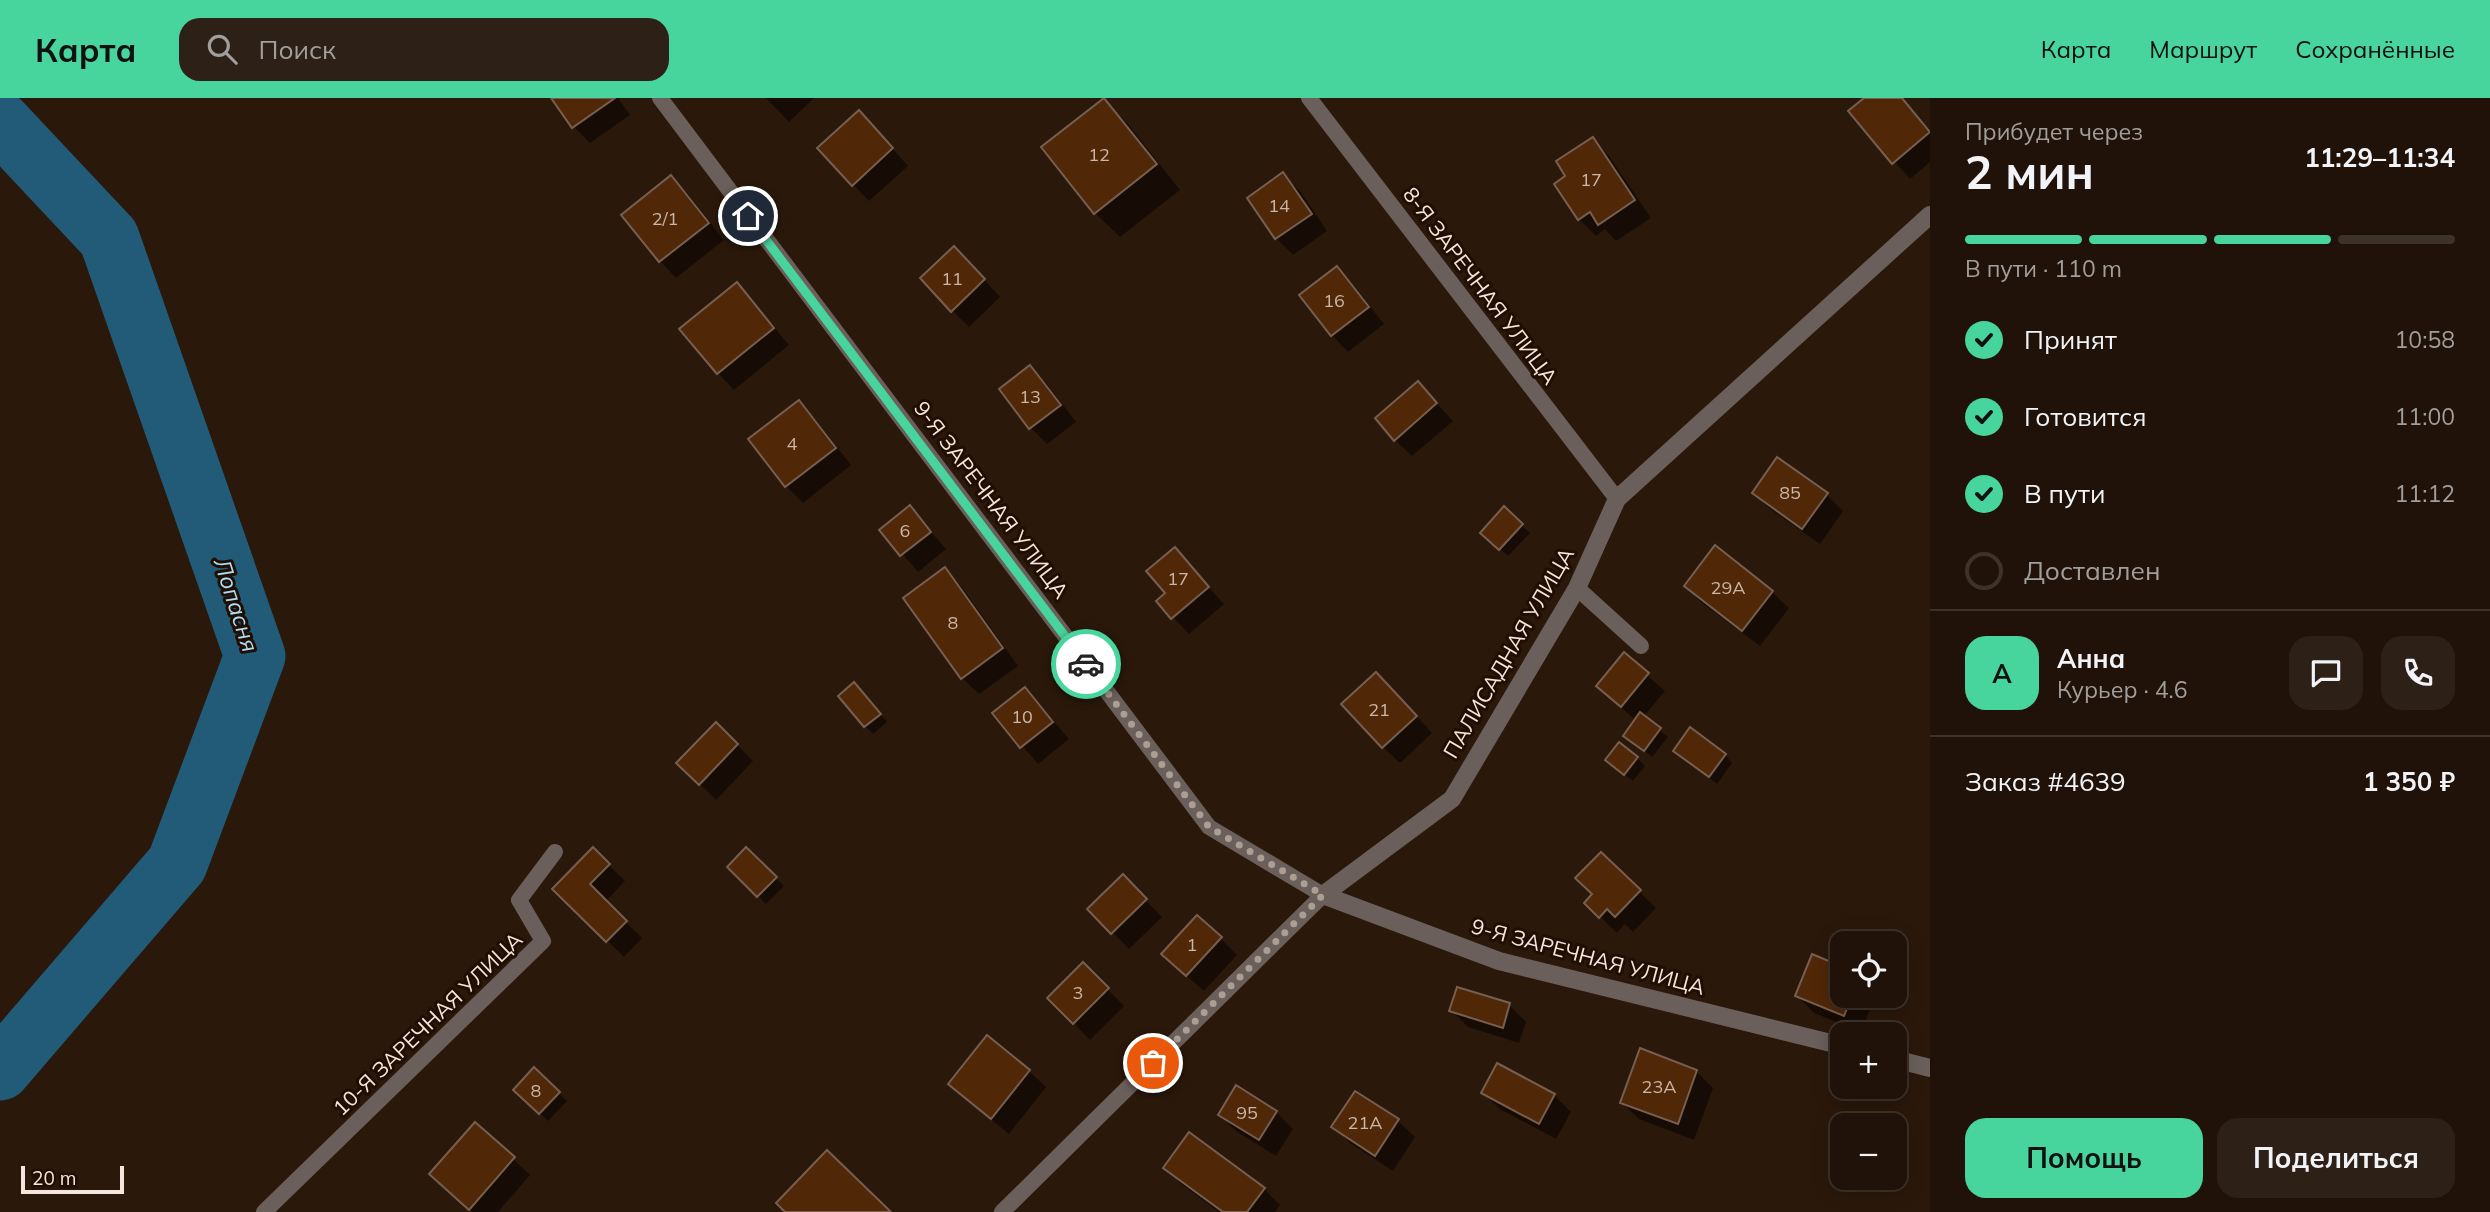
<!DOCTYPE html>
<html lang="ru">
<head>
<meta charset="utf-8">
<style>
	:root { --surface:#201208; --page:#2d2016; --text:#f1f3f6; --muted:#a29e9c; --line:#3d3229; --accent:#48d49d }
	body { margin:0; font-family:Mulish,sans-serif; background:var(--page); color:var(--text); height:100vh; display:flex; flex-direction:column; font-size:26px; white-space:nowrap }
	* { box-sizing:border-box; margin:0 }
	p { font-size:23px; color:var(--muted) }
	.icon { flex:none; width:38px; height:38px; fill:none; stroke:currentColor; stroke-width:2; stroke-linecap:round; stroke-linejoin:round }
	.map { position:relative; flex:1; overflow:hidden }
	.details { display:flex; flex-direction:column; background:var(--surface); width:560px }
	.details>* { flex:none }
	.fabs { position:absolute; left:1830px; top:833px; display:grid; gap:14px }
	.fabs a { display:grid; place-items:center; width:77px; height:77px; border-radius:14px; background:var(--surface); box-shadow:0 4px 18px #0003,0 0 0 2px var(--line); font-size:35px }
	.scale { position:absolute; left:21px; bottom:18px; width:103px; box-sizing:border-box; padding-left:7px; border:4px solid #f4e6dd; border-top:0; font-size:19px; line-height:24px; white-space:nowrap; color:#f4e6dd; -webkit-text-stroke:5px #200e03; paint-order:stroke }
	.pin { position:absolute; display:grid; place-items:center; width:60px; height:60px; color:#fff; margin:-30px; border:4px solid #fff; border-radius:50%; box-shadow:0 2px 7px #0007 }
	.courier { position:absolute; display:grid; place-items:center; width:70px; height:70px; margin:-35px; border:5px solid #48d49d; border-radius:50%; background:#fff; color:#222; box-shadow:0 2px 9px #0007 }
	.headline em { font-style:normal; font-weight:700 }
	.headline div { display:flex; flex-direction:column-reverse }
	.headline { display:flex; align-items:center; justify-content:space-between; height:119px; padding:0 35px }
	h1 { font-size:46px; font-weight:700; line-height:52px }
	.bar { display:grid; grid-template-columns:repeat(4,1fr); gap:10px 7px; align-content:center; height:84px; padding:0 35px }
	.bar i { height:9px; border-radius:5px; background:var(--line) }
	.bar .active { background:var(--accent) }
	.bar p { grid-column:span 4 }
	.line { display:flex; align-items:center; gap:18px; padding:0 35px; border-top:2px solid var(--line) }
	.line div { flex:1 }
	.round { display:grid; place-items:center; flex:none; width:74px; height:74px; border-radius:21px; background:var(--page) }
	ol { padding:0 35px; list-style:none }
	li { display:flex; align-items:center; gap:21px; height:77px }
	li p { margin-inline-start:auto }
	li .icon { padding:7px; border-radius:50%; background:var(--accent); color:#111; stroke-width:4 }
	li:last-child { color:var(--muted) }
	li i { width:38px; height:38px; border:4px solid var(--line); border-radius:50% }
	.button { display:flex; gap:14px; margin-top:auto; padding:14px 35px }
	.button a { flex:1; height:80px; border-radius:21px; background:var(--accent); color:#111; font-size:28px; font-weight:700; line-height:80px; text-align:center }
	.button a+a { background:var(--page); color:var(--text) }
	header { display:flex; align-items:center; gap:42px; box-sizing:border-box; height:98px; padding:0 35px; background:var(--accent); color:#111 }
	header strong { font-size:33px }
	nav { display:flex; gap:38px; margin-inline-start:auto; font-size:24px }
	.search { width:490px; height:63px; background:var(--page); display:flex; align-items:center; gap:18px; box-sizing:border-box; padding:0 24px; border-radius:21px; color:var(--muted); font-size:26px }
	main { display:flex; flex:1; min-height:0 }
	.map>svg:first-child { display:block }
	.shadow { fill:#0007 }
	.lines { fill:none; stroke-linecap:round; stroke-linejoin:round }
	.river { stroke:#225b77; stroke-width:61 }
	.building { fill:#502707; stroke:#765f50; stroke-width:2 }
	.lane { stroke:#6a5f5a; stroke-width:16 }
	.street { stroke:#6a5f5a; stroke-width:18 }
	.done { stroke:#ad9e94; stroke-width:7; stroke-dasharray:0 12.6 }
	.route { stroke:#48d49d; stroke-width:9 }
	.labels { text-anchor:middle; stroke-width:6; stroke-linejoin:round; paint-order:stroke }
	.number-label { font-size:18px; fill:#cbb6a8 }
	.street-label { font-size:21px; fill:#f4e6dd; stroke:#200e03 }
	.water-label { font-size:23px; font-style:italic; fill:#addcf8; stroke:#200e03 }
</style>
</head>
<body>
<header>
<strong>Карта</strong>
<div class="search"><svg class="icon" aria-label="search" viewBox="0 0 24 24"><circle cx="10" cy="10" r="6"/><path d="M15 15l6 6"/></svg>Поиск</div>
<nav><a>Карта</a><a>Маршрут</a><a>Сохранённые</a></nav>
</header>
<main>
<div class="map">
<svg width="1930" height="1114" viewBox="0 0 1930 1114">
	<rect width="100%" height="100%" fill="#2a180b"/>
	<!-- shadow -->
	<g class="shadow">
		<polygon points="553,0 618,0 630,17 590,45 573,28"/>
		<polygon points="766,0 814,0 789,24"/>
		<polygon points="1867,0 1903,0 1930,32 1930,64 1910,81 1851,13"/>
		<polygon points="1103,2 1128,26 1180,92 1120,139 1095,115"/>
		<polygon points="875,31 908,68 869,103 853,86"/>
		<polygon points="1593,41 1609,58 1651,120 1616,143 1605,131 1596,138 1579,121 1568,78"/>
		<polygon points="1283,77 1300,93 1327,133 1293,157 1276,140"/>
		<polygon points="671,79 688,96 724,142 676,180 660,163"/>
		<polygon points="971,167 1000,199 969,229 952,212"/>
		<polygon points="1337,170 1353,187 1384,226 1348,254 1332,237"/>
		<polygon points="737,186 789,247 734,292 718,275"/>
		<polygon points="1030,270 1047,286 1076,324 1047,346 1031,330 1002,292"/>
		<polygon points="1418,285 1453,323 1412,358 1395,342"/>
		<polygon points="799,305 815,321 851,367 803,405 786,388 750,342"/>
		<polygon points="1754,395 1827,397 1843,413 1820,446 1770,411"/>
		<polygon points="910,410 946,451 918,474 882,432"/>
		<polygon points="1504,411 1530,435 1508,458 1483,435"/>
		<polygon points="1175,452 1224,506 1189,536 1158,503 1167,495"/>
		<polygon points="945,472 961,488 1018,568 979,596 962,580"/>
		<polygon points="1686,488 1772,494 1789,510 1760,548 1702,505"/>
		<polygon points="1624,557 1665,593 1643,619 1668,639 1652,659 1625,637 1636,623 1598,588"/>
		<polygon points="1025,591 1069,641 1038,666 994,615"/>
		<polygon points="1393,592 1432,635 1400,665 1383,649"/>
		<polygon points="862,594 887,624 873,636 865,628"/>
		<polygon points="716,626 753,663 716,702 679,665"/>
		<polygon points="1675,653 1725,657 1732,665 1717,686"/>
		<polygon points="1637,660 1645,668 1633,683 1615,670"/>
		<polygon points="593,752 625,783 605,804 642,840 624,859 555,791"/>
		<polygon points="746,752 784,788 766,806 729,769"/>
		<polygon points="1601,756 1656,810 1633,834 1625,826 1617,835 1586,805 1594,797"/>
		<polygon points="1123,779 1162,819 1129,851 1090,811"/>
		<polygon points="1220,840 1237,857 1204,893 1180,872"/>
		<polygon points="1083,866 1124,908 1090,942 1049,900"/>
		<polygon points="1797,898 1875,898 1861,934 1814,915"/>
		<polygon points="1509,907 1526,924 1519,945 1468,929 1451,912"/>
		<polygon points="1641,953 1697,974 1713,990 1694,1042 1639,1021 1622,1005"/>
		<polygon points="534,972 567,1003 548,1023 515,992"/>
		<polygon points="1029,973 1046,989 1009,1036 967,1002 950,986"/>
		<polygon points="1355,995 1398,1023 1415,1039 1393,1073 1350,1045 1334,1028"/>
		<polygon points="1483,995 1554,997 1571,1014 1556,1041 1500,1011"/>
		<polygon points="1276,1014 1293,1031 1276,1058 1236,1033 1220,1017"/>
		<polygon points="475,1026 530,1077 498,1114 472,1114 448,1093"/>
		<polygon points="1165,1070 1264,1091 1280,1107 1275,1114 1219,1114 1181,1086"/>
	</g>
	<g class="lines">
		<!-- river -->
		<polyline class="river" points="0,24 109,140 255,558 177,766 0,972"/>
	</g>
	<!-- building -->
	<g class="building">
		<polygon points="551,0 615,0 572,30"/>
		<polygon points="1104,0 1157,66 1094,116 1041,49"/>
		<polygon points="1864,0 1902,0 1930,34 1892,66 1848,13"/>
		<polygon points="859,12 893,50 852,88 817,50"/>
		<polygon points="1593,39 1635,102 1598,127 1590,114 1578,122 1554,86 1565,78 1556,63"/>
		<polygon points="1283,74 1312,116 1275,141 1247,100"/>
		<polygon points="671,77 709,125 659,164 621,117"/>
		<polygon points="954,148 985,181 951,214 920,180"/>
		<polygon points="1337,168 1369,209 1331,238 1299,197"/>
		<polygon points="737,184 774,230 717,276 679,231"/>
		<polygon points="1030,267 1061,307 1029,331 999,291"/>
		<polygon points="1418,283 1437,305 1394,343 1375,320"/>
		<polygon points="799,302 836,350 785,389 748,341"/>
		<polygon points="1777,359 1828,395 1802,431 1752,395"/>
		<polygon points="910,407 931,434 900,458 879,432"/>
		<polygon points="1504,408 1523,426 1499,452 1480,435"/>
		<polygon points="1715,447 1773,493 1742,533 1684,488"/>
		<polygon points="1175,449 1209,489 1171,521 1156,503 1165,495 1146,473"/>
		<polygon points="945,469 1003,550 961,581 903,500"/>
		<polygon points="1624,554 1649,575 1621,609 1596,588"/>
		<polygon points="1376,574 1417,618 1382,650 1341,606"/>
		<polygon points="854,584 881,616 864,629 838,598"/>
		<polygon points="1025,589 1053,624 1020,650 992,615"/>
		<polygon points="1640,614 1661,630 1644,653 1623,638"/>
		<polygon points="716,624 738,646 699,687 676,665"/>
		<polygon points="1690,629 1726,656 1709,679 1673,653"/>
		<polygon points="1619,644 1638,659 1624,677 1605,662"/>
		<polygon points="593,749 610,766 590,786 627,823 606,844 552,791"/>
		<polygon points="746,749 777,779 757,799 727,769"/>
		<polygon points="1601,754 1641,792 1615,819 1607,811 1599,820 1584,805 1592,796 1575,780"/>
		<polygon points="1123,776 1147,801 1111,836 1087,811"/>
		<polygon points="1197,817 1222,839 1186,878 1161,856"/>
		<polygon points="1812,856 1843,869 1843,898 1852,898 1844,918 1795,898"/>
		<polygon points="1083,864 1109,890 1073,926 1047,900"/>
		<polygon points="1457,889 1510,905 1503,930 1449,913"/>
		<polygon points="987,937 1030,972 991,1021 948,986"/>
		<polygon points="1640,950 1697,972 1678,1026 1620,1005"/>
		<polygon points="1497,965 1555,996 1539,1026 1481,995"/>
		<polygon points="534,969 560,994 539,1016 513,992"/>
		<polygon points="1236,987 1277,1013 1259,1042 1218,1017"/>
		<polygon points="1355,993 1399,1021 1375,1058 1331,1029"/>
		<polygon points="475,1024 515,1059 469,1112 429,1076"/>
		<polygon points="1189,1034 1265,1090 1247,1114 1223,1114 1163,1070"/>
		<polygon points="827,1052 891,1114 785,1114 776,1105"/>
	</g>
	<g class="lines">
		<!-- lane -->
		<g class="lane">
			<polyline points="660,0 1209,729 1323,797 1002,1114"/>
			<polyline points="1309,0 1617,401"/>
			<polyline points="1577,490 1641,548"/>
			<polyline points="264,1114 543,843 519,802 555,754"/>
		</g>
		<!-- street -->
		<g class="street">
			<polyline points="1323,797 1452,701 1577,490 1617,401 1930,117"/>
			<polyline points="1323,797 1499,863 1843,948"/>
			<polyline points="1895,961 1930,970"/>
		</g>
	</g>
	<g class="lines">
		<!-- done -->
		<polyline class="done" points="1086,566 1209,729 1323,797 1153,965"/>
		<!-- route -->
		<polyline class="route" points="748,118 1086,566"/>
	</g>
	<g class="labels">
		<!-- number labels -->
		<g class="number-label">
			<text x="1099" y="63">12</text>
			<text x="1591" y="88">17</text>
			<text x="1279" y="114">14</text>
			<text x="665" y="127">2/1</text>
			<text x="952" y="187">11</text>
			<text x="1334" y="209">16</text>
			<text x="1030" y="305">13</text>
			<text x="792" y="352">4</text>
			<text x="1790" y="401">85</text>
			<text x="905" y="439">6</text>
			<text x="1178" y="487">17</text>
			<text x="1728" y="496">29А</text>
			<text x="953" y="531">8</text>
			<text x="1379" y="618">21</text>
			<text x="1022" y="625">10</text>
			<text x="1192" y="853">1</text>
			<text x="1078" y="901">3</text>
			<text x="1659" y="995">23А</text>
			<text x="536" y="999">8</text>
			<text x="1247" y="1021">95</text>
			<text x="1365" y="1031">21А</text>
		</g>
		<!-- street labels -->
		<g class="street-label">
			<text transform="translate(1480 188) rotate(53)" y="7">8-Я ЗАРЕЧНАЯ УЛИЦА</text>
			<text transform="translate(991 402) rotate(53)" y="7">9-Я ЗАРЕЧНАЯ УЛИЦА</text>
			<text transform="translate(1509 555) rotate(-60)" y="7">ПАЛИСАДНАЯ УЛИЦА</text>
			<text transform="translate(1588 859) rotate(15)" y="7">9-Я ЗАРЕЧНАЯ УЛИЦА</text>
			<text transform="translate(428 926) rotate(-44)" y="7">10-Я ЗАРЕЧНАЯ УЛИЦА</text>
		</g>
		<!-- water labels -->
		<g class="water-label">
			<text transform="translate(236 507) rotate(72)" y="8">Лопасня</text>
		</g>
	</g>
</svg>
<div class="fabs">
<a><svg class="icon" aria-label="locate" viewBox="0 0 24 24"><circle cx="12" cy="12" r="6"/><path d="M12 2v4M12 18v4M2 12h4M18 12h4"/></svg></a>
<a>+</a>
<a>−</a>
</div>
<div class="scale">20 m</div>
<div class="pin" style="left:1153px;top:965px;background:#ea580c"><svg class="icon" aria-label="bag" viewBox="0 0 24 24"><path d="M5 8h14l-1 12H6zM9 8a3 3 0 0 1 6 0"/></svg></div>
<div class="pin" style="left:748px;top:118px;background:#1f2937"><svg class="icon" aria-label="home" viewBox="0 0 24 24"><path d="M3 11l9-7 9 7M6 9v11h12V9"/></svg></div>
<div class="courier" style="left:1086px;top:566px"><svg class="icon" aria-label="car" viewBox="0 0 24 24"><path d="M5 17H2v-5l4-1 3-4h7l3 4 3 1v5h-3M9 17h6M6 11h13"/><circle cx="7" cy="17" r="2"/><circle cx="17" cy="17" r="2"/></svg></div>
</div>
<section class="details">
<div class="headline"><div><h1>2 мин</h1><p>Прибудет через</p></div><em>11:29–11:34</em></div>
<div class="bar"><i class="active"></i><i class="active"></i><i class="active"></i><i></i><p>В пути · 110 m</p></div>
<ol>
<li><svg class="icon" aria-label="check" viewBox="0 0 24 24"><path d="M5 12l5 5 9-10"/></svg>Принят<p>10:58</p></li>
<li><svg class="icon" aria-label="check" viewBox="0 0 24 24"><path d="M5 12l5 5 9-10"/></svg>Готовится<p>11:00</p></li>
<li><svg class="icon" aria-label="check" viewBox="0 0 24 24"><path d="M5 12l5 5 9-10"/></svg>В пути<p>11:12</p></li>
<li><i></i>Доставлен</li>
</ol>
<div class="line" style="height:126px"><b class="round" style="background:var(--accent);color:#111">А</b><div><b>Анна</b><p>Курьер · 4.6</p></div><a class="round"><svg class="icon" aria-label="chat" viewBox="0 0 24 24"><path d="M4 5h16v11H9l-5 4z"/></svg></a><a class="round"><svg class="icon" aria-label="phone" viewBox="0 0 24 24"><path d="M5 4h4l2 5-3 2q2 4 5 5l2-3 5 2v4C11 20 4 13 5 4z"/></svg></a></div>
<div class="line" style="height:91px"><div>Заказ #4639</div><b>1 350 ₽</b></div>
<div class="button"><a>Помощь</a><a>Поделиться</a></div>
</section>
</main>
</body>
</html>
